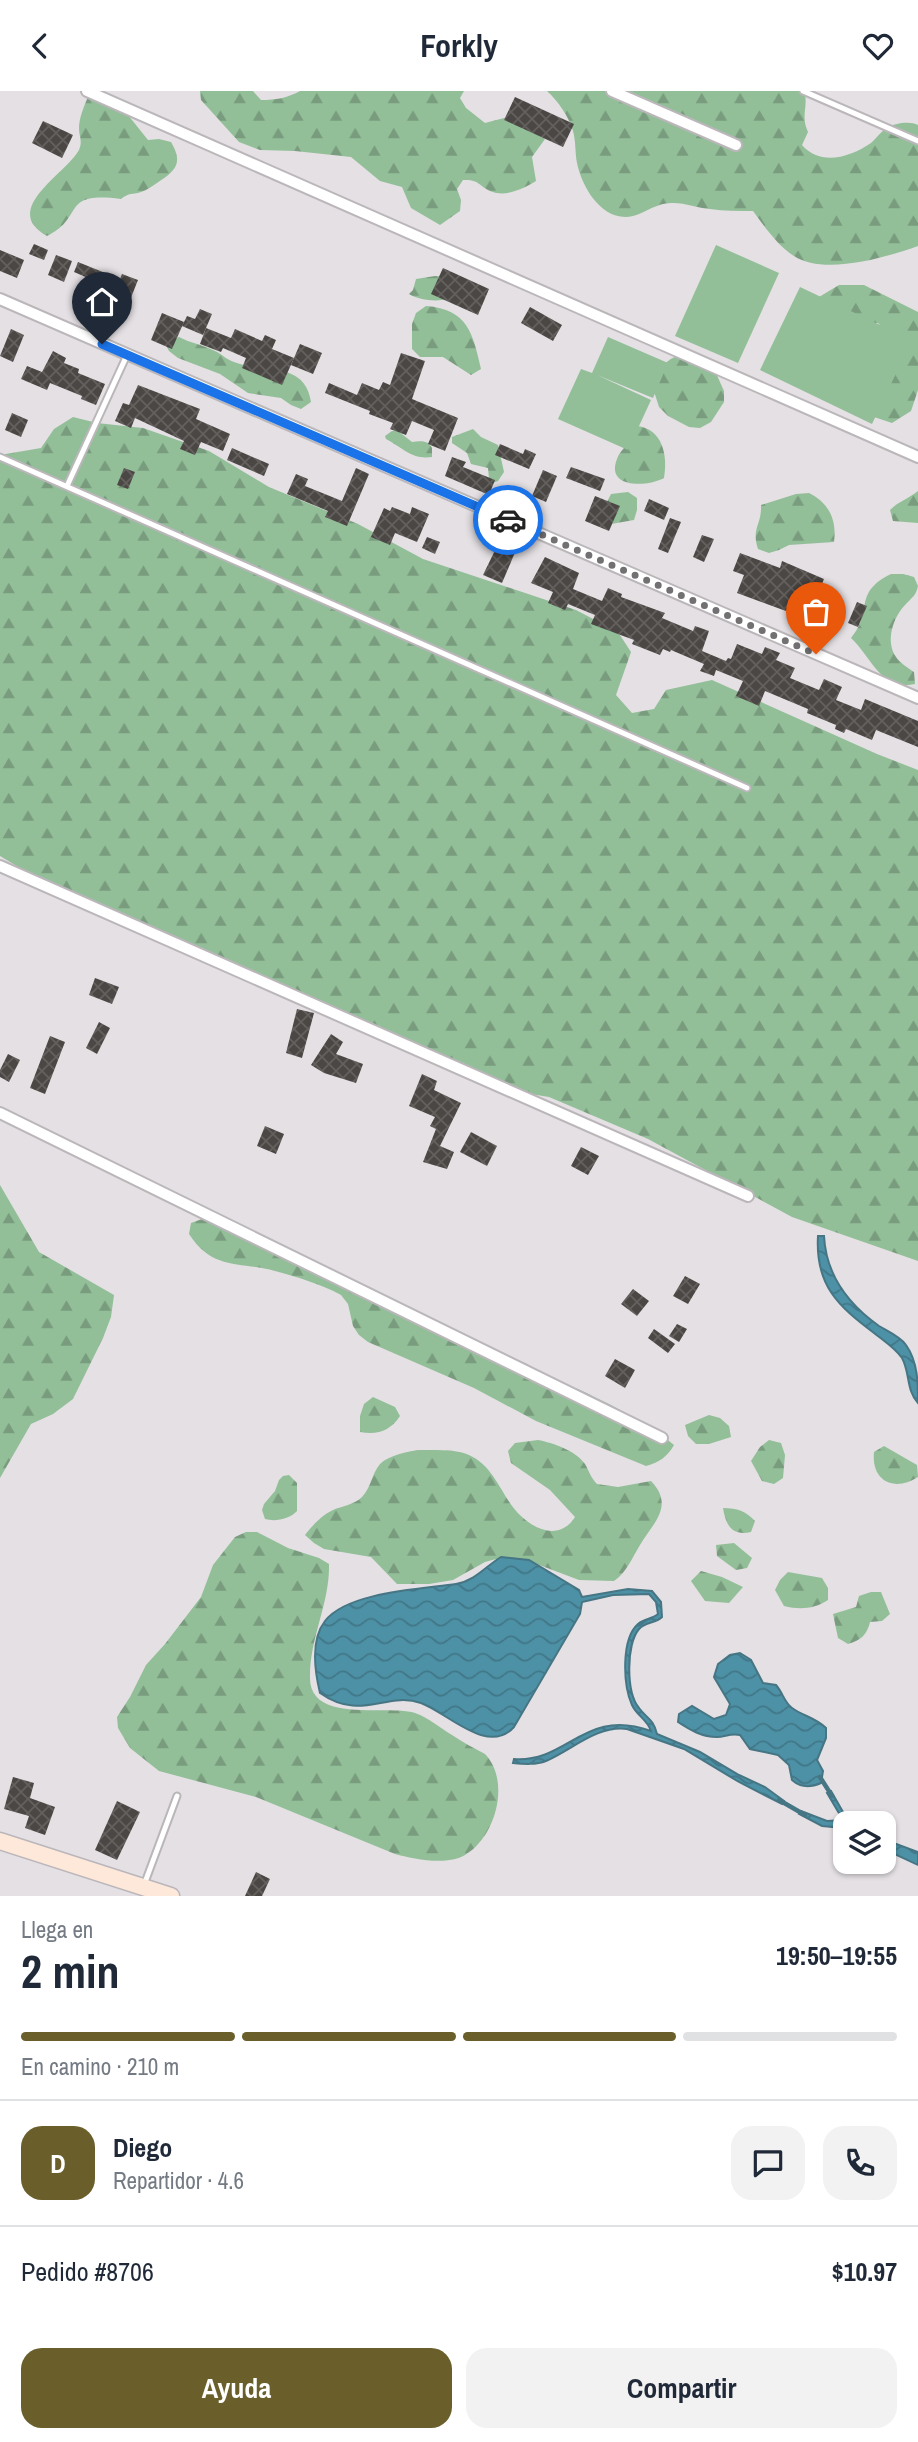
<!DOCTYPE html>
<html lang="es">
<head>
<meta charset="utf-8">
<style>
	:root { --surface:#fff; --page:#f2f2f3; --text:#1f2937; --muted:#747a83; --line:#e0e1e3; --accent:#6a5e2b }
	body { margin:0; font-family:"Archivo Narrow",sans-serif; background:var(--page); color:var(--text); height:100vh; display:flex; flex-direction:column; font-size:26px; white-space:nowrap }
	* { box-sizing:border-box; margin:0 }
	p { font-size:23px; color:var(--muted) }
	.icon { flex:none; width:38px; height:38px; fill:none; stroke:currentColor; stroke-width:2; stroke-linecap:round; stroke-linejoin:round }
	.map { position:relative; height:1805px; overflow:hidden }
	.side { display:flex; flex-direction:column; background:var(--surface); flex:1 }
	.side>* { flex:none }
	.fabs { position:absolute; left:833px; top:1720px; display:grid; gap:14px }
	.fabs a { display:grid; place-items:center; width:63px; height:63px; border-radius:14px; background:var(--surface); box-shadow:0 2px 5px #0004; font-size:35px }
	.pin { position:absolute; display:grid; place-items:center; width:60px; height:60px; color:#fff; margin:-72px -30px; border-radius:50% 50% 50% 0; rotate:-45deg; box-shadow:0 0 7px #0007 }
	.pin .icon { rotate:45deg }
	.courier { position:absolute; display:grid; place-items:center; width:70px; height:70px; margin:-35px; border:5px solid #1a73e8; border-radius:50%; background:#fff; color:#222; box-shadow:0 2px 9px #0007 }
	.overview em { font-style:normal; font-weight:800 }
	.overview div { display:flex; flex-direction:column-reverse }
	.overview { display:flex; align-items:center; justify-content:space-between; height:119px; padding:0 21px }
	h1 { font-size:46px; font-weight:800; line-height:52px }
	.bar { display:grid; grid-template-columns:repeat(4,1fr); gap:10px 7px; align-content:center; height:84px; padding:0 21px }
	.bar i { height:9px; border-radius:5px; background:var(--line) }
	.bar .on { background:var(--accent) }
	.bar p { grid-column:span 4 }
	.line { display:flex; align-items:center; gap:18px; padding:0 21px; border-top:2px solid var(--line) }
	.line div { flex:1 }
	.round { display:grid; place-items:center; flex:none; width:74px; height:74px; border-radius:21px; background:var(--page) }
	.button { display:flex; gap:14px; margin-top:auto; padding:14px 21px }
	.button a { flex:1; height:80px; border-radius:21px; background:var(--accent); color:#fff; font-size:28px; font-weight:800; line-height:80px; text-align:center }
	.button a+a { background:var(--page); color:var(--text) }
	header { display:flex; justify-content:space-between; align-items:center; height:91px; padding:0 21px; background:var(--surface); font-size:32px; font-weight:800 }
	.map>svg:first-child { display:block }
	.forest { fill:url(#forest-firs) }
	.pitch { fill:#92bf98 }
	.water { fill:url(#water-waves); stroke:#467584; stroke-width:2 }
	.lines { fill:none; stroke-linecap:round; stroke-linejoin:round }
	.stream { stroke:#467584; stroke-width:4.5 }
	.building { fill:url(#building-cross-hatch) }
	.service-casing { stroke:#bab6ba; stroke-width:9 }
	.minor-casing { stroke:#bab6ba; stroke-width:14 }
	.secondary-casing { stroke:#bab6ba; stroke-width:19 }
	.service { stroke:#fff; stroke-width:5 }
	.minor { stroke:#fff; stroke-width:10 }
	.secondary { stroke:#fde8da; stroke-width:16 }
	.done { stroke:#727072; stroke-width:7; stroke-dasharray:0 12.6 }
	.route { stroke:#1a73e8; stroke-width:9 }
</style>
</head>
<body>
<header><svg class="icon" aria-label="back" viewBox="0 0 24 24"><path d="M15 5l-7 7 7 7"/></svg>Forkly<svg class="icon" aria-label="heart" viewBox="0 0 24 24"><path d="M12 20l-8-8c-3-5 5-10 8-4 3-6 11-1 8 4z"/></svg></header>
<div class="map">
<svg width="918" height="1805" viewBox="0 0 918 1805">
	<defs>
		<pattern id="forest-firs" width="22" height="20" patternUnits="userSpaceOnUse" patternTransform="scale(1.75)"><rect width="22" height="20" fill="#92bf98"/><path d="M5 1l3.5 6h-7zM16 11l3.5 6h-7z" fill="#789c7d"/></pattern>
		<pattern id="water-waves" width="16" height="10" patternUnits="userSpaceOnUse" patternTransform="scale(1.75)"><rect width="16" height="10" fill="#4d91a6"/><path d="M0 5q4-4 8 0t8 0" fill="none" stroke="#417788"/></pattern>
		<pattern id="building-cross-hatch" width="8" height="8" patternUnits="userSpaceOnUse" patternTransform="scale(1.75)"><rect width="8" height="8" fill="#4b4744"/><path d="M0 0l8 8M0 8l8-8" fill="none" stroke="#63605d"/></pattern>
	</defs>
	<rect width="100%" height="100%" fill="#e4e0e4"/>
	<!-- forest -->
	<g class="forest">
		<path d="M200 0H253L261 9C276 9 287 7 300 0H464L460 7 466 17 485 32 508 26 545 48 532 66 536 90C525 97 506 106 493 101 479 96 480 88 463 89L457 98 461 109 460 120 440 134 411 117 402 96 380 90 351 66 295 60 260 59 239 51 201 9Z"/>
		<path d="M547 0H804C809 16 800 24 808 41L802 54C820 75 849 67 871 52 876 48 880 41 887 37 895 32 910 30 918 34V155C887 166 824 185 794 165 778 155 764 135 753 120 739 120 724 120 710 118 698 117 686 112 673 112 658 111 647 121 633 125 603 132 582 97 577 72 575 62 576 51 573 40 569 26 558 10 547 0Z"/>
		<path d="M99 3 112 4 148 49 159 48 171 51C184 73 175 80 157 92 152 95 147 99 141 101 131 104 130 101 121 108 59 100 86 126 47 145 0 118 65 84 79 59 83 50 79 46 79 37 79 27 84 15 88 6Z"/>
		<path d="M435 185 448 186 447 208C437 211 418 209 409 203L413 199 416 188Z"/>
		<polygon points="839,194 864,194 918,221 918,299 911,320 892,332 871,325 895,249 878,232 855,232 819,206"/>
		<path d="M426 215C468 218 473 243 481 278L471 284 443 266H420L412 258V233L416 222Z"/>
		<path d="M179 246C190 252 204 254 215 260 222 263 227 269 234 271 263 283 305 269 311 311L301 318 291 314 281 307 248 302 220 283 178 267 169 260 164 250Z"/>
		<path d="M685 263 715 280 724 300V311L711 331 700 337 689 336 668 325 659 316 652 294C659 277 667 266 685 263Z"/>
		<polygon points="73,326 97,332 143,337 209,360 269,396 358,433 423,468 576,519 618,541 631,561 616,604 632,622 654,618 666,599 712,589 877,663 918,679 918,1170 792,1126 648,1048 549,1006 506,999 381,936 270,895 45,792 0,765 0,364 41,357 54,338"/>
		<path d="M637 335C663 338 668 365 664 387 648 396 605 398 617 368 622 355 633 353 637 335Z"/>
		<polygon points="473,338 481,346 498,354 504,381 498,390 493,392 489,388 488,377 471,373 467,362 452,352 452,346"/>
		<path d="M392 340H398L412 351C420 350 428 349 432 357V366C412 369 403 357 386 348L385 345Z"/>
		<path d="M918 400V432L893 430 890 419C899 410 908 408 918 400Z"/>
		<polygon points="628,401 637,407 637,419 634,429 611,433 606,413 611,403"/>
		<path d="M809 402C829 412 837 429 834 451L789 454 779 459 769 462 758 458C751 437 762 434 761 414L796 403Z"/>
		<path d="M891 483H903L914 486 918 495C916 505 912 506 906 513 893 526 885 550 896 566 900 572 908 577 914 581L915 593C881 601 871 565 851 547 874 520 852 502 891 483Z"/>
		<polygon points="0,1094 39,1161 114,1204 111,1226 103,1247 73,1308 53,1323 31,1333 0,1387"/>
		<path d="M202 1128H213L225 1133 301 1176 396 1219 441 1236 527 1273 555 1292 578 1298 611 1314 654 1338 674 1354C667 1366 660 1371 646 1375L536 1330 474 1297 368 1251 359 1244 353 1235 348 1213 341 1204C321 1193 297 1186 275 1180 239 1170 213 1180 189 1143L191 1132Z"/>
		<path d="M373 1306 395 1316 400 1325C390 1340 378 1344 360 1341V1325L364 1313Z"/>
		<polygon points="709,1324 720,1327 729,1335 731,1346 709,1353 696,1353 688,1345 685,1334"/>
		<path d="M538 1349C553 1352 575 1359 585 1373 589 1380 591 1387 597 1393L618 1396 651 1390C675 1415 653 1432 640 1454 632 1467 627 1481 614 1490L579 1489 534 1472 496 1468 485 1471 453 1489 429 1493H397L371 1466 324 1458 314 1452 305 1444C312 1435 322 1424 333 1419 342 1415 354 1414 362 1406 371 1397 372 1382 380 1373 389 1364 409 1360 421 1359 435 1359 456 1358 469 1364 496 1376 502 1408 521 1425 538 1441 561 1448 575 1426L550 1399 511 1372 508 1360 515 1352Z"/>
		<polygon points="769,1349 781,1352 785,1364 783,1387 774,1393 762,1390 751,1370 760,1356"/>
		<path d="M884 1355 917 1374 918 1386C895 1401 871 1391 874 1361Z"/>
		<path d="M289 1384 297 1392V1420C290 1428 275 1431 265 1428L262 1419 264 1413 275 1400 279 1389 283 1385Z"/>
		<path d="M723 1417C738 1417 745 1420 755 1430L751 1441C732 1445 726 1435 723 1417Z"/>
		<path d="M246 1441H257L288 1457 319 1467 329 1473C330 1512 310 1546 310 1585 308 1634 387 1613 415 1622 429 1627 440 1637 452 1644 462 1651 474 1657 485 1663 511 1690 496 1746 465 1764 447 1775 413 1768 395 1763L256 1706 159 1680 130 1657 118 1637 117 1626 130 1606 146 1574 165 1553 201 1506 213 1474 235 1446Z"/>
		<polygon points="734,1452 752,1467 747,1477 736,1479 717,1465 716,1454"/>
		<polygon points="701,1480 722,1486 743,1496 729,1512 705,1510 691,1490"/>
		<path d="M788 1481 822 1487 828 1497V1509C814 1518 800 1519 784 1515L775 1499 780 1489Z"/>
		<path d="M871 1501H881L890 1523 882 1530 870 1531C867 1544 861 1549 848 1553L838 1547 833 1523 856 1516 859 1505Z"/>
	</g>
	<!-- pitch -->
	<g class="pitch">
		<polygon points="716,154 779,182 738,272 675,245"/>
		<polygon points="800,196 912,249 872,333 760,279"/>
		<polygon points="608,246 668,272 653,307 597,284 651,309 628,359 558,328 581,278 592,282"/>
	</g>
	<!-- water -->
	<g class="water">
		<path d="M818 1145H824C826 1184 848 1213 879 1235 887 1240 901 1246 906 1254 918 1271 918 1292 918 1312 906 1299 910 1281 902 1267 895 1257 884 1250 874 1242 838 1215 815 1194 818 1145Z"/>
		<path d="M501 1466 529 1469 579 1499 582 1506 628 1498 652 1500 661 1511 662 1526C655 1533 646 1530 639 1538 626 1553 626 1601 639 1617 647 1628 653 1627 657 1643L700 1661 739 1684 765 1696 784 1710 782 1713 739 1691 684 1658 627 1638C597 1634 572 1659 546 1670 536 1674 524 1673 513 1672L514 1668C568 1672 584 1616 651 1640 647 1628 637 1625 632 1614 623 1594 621 1548 638 1533 644 1528 652 1528 658 1523L656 1511 649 1503 613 1504 582 1511 580 1523 514 1636C488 1665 448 1622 421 1612 386 1600 361 1631 320 1602 315 1581 310 1549 325 1530 347 1501 422 1498 456 1493 475 1490 486 1475 501 1466Z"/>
		<path d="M740 1562 751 1569 763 1592 776 1594C783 1602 784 1611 792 1617 803 1625 816 1627 826 1637V1647L817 1669 823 1680 821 1692C810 1697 801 1697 792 1689L789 1674 778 1664 750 1658 740 1644C730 1642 725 1646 717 1646 702 1646 690 1639 678 1631L679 1623 692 1615 714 1628 726 1624 730 1613 714 1586 718 1573 730 1564Z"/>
		<polygon points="831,1700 847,1728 854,1732 845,1732 845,1736 843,1737 822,1735 799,1723 801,1720 827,1730 843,1729 827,1702"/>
		<polygon points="884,1751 891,1751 918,1761 918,1774 884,1758"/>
	</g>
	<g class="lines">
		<!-- stream -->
		<g class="stream">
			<polyline points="820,1686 832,1705"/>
			<polyline points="779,1709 805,1724"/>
		</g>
	</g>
	<!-- building -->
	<g class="building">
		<polygon points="515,6 574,33 563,56 504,29"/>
		<polygon points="43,30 73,44 62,67 32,52"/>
		<polygon points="34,153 48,159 44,169 29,163"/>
		<polygon points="0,159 24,169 17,187 0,180"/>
		<polygon points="56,164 72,170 64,191 48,184"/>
		<polygon points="78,171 120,188 122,183 138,189 130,209 121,205 111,228 100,223 107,206 84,197 88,187 74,181"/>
		<polygon points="443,177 489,198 478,224 431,203"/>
		<polygon points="530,216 562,234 553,250 521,232"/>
		<polygon points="200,218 212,223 203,244 182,235 187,225 195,228"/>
		<polygon points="162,222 184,231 172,258 151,249"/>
		<polygon points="206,237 231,247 235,238 262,250 265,244 276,249 272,258 294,267 282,294 242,277 246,267 223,257 221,261 200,253"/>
		<polygon points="11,238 24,244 13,271 0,265"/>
		<polygon points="300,253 322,262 313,283 291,274"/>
		<polygon points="53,260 66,267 64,272 79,278 78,282 105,293 96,314 81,308 82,305 50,292 47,299 21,288 27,275 42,281"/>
		<polygon points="401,262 425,270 412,308 458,327 445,360 428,353 434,339 412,330 406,344 390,338 393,332 369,323 370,320 325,302 329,292 357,304 362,292 379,299 383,291 390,294"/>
		<polygon points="138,294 200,318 196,328 230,343 223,360 201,351 195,364 180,358 184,350 135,327 131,337 115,330 123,312 129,314"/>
		<polygon points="12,322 28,329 21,346 5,339"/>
		<polygon points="500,353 523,363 525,358 536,363 529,378 495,364"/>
		<polygon points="232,357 269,373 264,385 227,369"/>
		<polygon points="452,366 466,371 463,376 495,389 489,404 445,385"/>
		<polygon points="571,376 605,388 600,400 566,387"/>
		<polygon points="124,377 135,381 128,398 117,394"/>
		<polygon points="356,377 369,383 347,435 325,426 328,420 287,403 296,383 308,388 305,395 342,410"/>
		<polygon points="543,379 557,385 546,411 532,405"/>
		<polygon points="595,405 620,415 609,440 585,430"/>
		<polygon points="649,408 669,417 664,429 644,420"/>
		<polygon points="392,416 410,423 412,416 429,423 417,451 395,442 390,454 371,446 384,417 390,420"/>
		<polygon points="670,427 681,431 668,462 658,458"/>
		<polygon points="702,444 714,448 704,471 693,466"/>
		<polygon points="502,445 519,452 502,492 483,484"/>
		<polygon points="427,446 440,451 435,463 422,457"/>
		<polygon points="740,462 780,477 782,470 824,488 813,515 810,514 805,527 737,502 744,484 733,480"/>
		<polygon points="545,466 579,482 573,498 602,510 608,497 622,503 621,506 665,522 662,527 693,540 695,535 709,540 702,560 726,570 728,567 731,568 737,553 762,563 765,556 780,562 776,569 795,577 790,587 819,599 824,588 842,596 836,609 861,619 865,608 918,630 918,656 876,639 872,649 846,638 844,642 835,638 836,634 807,622 808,618 765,600 759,615 736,605 743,590 716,579 714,585 700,580 704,573 671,559 670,561 663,558 660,564 632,553 634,549 591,533 595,524 568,513 565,519 548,512 553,501 531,492"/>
		<polygon points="857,511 867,515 858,536 848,532"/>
		<polygon points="95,887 119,896 112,913 89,904"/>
		<polygon points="297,918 314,922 302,967 286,962"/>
		<polygon points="99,931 110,937 97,963 86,957"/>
		<polygon points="331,943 343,951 336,963 363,973 356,992 324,982 311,974"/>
		<polygon points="50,945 65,951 45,1003 30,997"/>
		<polygon points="8,963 20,969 9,991 0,986 0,979"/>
		<polygon points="422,983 437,990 434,999 461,1012 440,1055 454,1061 447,1078 423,1071 436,1038 430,1035 435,1026 409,1015"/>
		<polygon points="265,1035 284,1043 276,1063 257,1055"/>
		<polygon points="471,1041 497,1055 487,1075 460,1061"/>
		<polygon points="581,1056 599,1065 588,1084 571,1075"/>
		<polygon points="685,1185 700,1193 688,1213 673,1205"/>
		<polygon points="633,1198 649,1210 637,1225 621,1213"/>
		<polygon points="677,1233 687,1238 679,1251 669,1245"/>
		<polygon points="654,1238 675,1253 668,1262 648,1247"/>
		<polygon points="615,1268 635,1279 625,1297 605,1285"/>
		<polygon points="13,1686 34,1692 30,1707 55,1716 45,1744 25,1737 29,1725 4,1718"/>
		<polygon points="117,1710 140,1721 117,1769 95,1759"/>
		<polygon points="256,1781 270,1788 262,1805 245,1805"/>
	</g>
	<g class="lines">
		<defs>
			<g id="service">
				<polyline points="803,0 918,50"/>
				<polyline points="0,366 747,697"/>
				<polyline points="67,395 127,264"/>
				<polyline points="144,1794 177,1705"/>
			</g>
			<g id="minor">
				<polyline points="87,0 918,366"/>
				<polyline points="612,0 736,54"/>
				<polyline points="0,208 918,607"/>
				<polyline points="0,775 748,1105"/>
				<polyline points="0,1022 662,1347"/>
			</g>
			<polyline id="secondary" points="0,1750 171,1805"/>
		</defs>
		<!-- service casing -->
		<use href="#service" class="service-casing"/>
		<!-- minor casing -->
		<use href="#minor" class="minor-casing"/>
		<!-- secondary casing -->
		<use href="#secondary" class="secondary-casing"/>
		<!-- service -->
		<use href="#service" class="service"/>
		<!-- minor -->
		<use href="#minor" class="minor"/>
		<!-- secondary -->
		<use href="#secondary" class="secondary"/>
	</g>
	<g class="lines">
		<!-- done -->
		<polyline class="done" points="508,429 816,563"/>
		<!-- route -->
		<polyline class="route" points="102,253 508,429"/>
	</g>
</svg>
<div class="fabs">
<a><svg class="icon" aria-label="layers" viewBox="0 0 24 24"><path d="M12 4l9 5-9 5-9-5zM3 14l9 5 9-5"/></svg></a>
</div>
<div class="pin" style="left:816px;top:563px;background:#ea580c"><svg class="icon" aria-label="bag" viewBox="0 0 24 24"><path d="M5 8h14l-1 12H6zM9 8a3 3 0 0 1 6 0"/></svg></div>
<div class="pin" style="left:102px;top:253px;background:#1f2937"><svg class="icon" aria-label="home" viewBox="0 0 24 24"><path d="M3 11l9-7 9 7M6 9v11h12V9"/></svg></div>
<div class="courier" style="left:508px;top:429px"><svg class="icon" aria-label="car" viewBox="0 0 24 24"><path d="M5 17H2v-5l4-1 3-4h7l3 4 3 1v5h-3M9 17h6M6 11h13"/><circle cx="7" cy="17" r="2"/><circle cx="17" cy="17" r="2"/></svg></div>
</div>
<section class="side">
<div class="overview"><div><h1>2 min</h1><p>Llega en</p></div><em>19:50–19:55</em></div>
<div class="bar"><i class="on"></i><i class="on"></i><i class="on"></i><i></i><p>En camino · 210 m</p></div>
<div class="line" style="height:126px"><b class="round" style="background:var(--accent);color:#fff">D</b><div><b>Diego</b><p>Repartidor · 4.6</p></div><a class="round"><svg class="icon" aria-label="chat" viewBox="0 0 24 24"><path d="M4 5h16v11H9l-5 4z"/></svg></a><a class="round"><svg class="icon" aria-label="phone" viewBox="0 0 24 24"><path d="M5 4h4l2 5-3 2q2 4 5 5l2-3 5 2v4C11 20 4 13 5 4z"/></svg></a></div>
<div class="line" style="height:91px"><div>Pedido #8706</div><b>$10.97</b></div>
<div class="button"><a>Ayuda</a><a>Compartir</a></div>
</section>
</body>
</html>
